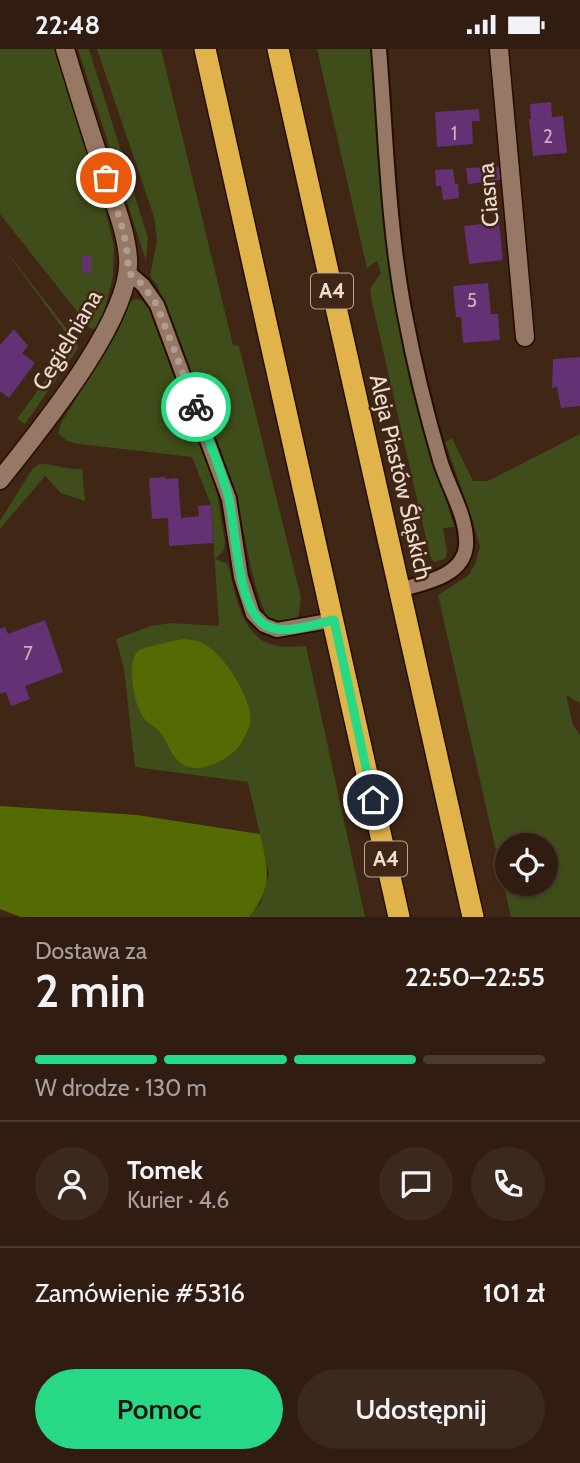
<!DOCTYPE html>
<html lang="pl">
<head>
<meta charset="utf-8">
<style>
	:root { --surface:#301c10; --page:#3c291e; --text:#f1f3f6; --muted:#a8a19f; --line:#4b3a30; --accent:#27d885 }
	body { margin:0; font-family:Cabin,sans-serif; background:var(--page); color:var(--text); height:100vh; display:flex; flex-direction:column; font-size:26px; white-space:nowrap }
	* { box-sizing:border-box; margin:0 }
	p { font-size:23px; color:var(--muted) }
	.icon { flex:none; width:38px; height:38px; fill:none; stroke:currentColor; stroke-width:2; stroke-linecap:round; stroke-linejoin:round }
	.map { position:relative; height:868px; overflow:hidden }
	.panel { display:flex; flex-direction:column; background:var(--surface); flex:1 }
	.panel>* { flex:none }
	.fabs { position:absolute; left:495px; top:784px; display:grid; gap:14px }
	.fabs a { display:grid; place-items:center; width:63px; height:63px; border-radius:50%; background:var(--surface); box-shadow:0 2px 5px #0004,0 0 0 2px var(--line); font-size:35px }
	.pin { position:absolute; display:grid; place-items:center; width:60px; height:60px; color:#fff; margin:-30px; border:4px solid #fff; border-radius:50%; box-shadow:0 2px 7px #0007 }
	.courier { position:absolute; display:grid; place-items:center; width:70px; height:70px; margin:-35px; border:5px solid #27d885; border-radius:50%; background:#fff; color:#222; box-shadow:0 2px 9px #0007 }
	.overview em { font-style:normal; font-weight:600 }
	.overview div { display:flex; flex-direction:column-reverse }
	.overview { display:flex; align-items:center; justify-content:space-between; height:119px; padding:0 35px }
	h1 { font-size:46px; font-weight:600; line-height:52px }
	.bar { display:grid; grid-template-columns:repeat(4,1fr); gap:10px 7px; align-content:center; height:84px; padding:0 35px }
	.bar i { height:9px; border-radius:5px; background:var(--line) }
	.bar .selected { background:var(--accent) }
	.bar p { grid-column:span 4 }
	.line { display:flex; align-items:center; gap:18px; padding:0 35px; border-top:2px solid var(--line) }
	.line div { flex:1 }
	.round { display:grid; place-items:center; flex:none; width:74px; height:74px; border-radius:37px; background:var(--page) }
	.action { display:flex; gap:14px; margin-top:auto; padding:14px 35px }
	.action a { flex:1; height:80px; border-radius:42px; background:var(--accent); color:#111; font-size:28px; font-weight:600; line-height:80px; text-align:center }
	.action a+a { background:var(--page); color:var(--text) }
	.status { display:flex; justify-content:space-between; align-items:center; height:49px; padding:0 35px; background:var(--surface); direction:ltr }
	.status svg { height:19px; fill:currentColor }
	.map>svg:first-child { display:block }
	.green { fill:#3e4d19; fill-rule:evenodd }
	.forest { fill:#546b04 }
	.building { fill:#633174 }
	.lines { fill:none; stroke-linecap:round; stroke-linejoin:round }
	.service-casing { stroke:#250e00; stroke-width:18 }
	.minor-casing { stroke:#250e00; stroke-width:21 }
	.motorway-casing { stroke:#250e00; stroke-width:24 }
	.service { stroke:#967864; stroke-width:14 }
	.minor { stroke:#967864; stroke-width:18 }
	.motorway { stroke:#e1b34b; stroke-width:21 }
	.done { stroke:#b19d90; stroke-width:7; stroke-dasharray:0 12.6 }
	.route { stroke:#27d885; stroke-width:9 }
	.labels { text-anchor:middle; stroke-width:5; stroke-linejoin:round; paint-order:stroke }
	.number-label { font-size:19px; fill:#cbb2ba }
	.shield { fill:#402615; stroke:#baa699; stroke-width:2 }
	.shield-label { font-size:21px; font-weight:bold; fill:#eeddd2 }
	.street-label { font-size:23px; fill:#eeddd2; stroke:#402615 }
</style>
</head>
<body>
<div class="status"><b>22:48</b><svg viewBox="0 0 49 12"><path d="M0 12V9h3v3zM5 12V6h3v6zM10 12V3h3v9zM15 12V0h3v12zM26 1h20v11H26zM47 4h2v5h-2z"/></svg></div>
<div class="map">
<svg width="580" height="868" viewBox="0 0 580 868">
	<rect width="100%" height="100%" fill="#402615"/>
	<!-- green -->
	<g class="green">
		<polygon points="0,0 54,0 98,132 114,197 113,228 104,263 96,281 90,279 0,165"/>
		<polygon points="78,0 89,0 148,189 146,212"/>
		<path d="M97 0H161L233 296 239 297 301 549 298 570 284 574 269 572C250 534 248 493 236 453 215 379 185 308 157 236L150 227 157 191 154 168Z"/>
		<polygon points="317,0 372,0 385,173 436,415 454,478 443,479 447,502 445,510 434,513 430,507 372,253 370,240 381,224 377,212 367,219"/>
		<polygon points="0,194 77,293 78,299 25,375 17,370 70,297 69,288"/>
		<path d="M137 250 145 253 156 270 215 433 225 493 224 501 215 510 228 515C235 542 239 580 267 594 279 599 293 598 306 597L365 868H249L261 853 269 825 248 733 135 718 124 620 116 590 151 577 172 574 219 577 211 456 192 408 79 395 67 392 58 384 61 374 119 280 130 252Z"/>
		<path d="M580 385V654L566 646 573 676 580 686V868H511L438 546 469 526 475 515 480 498 472 470 445 393 452 389 473 432H488ZM508 796H546V835H508Z"/>
		<path d="M40 415C55 415 67 421 82 420L85 452 61 444 45 427 0 480V472L33 419Z"/>
	</g>
	<!-- forest -->
	<g class="forest">
		<path d="M184 590C193 591 201 592 209 598 227 611 255 654 250 676 248 681 245 686 243 691 235 707 207 723 189 718 174 714 169 697 162 686 157 678 148 675 143 668 134 655 126 614 138 602 143 598 176 591 184 590Z"/>
		<path d="M0 757 137 766 260 785C268 820 274 837 249 868H21L0 860Z"/>
	</g>
	<!-- building -->
	<g class="building">
		<polygon points="551,53 552,68 563,67 567,104 533,107 529,70 531,70 530,55"/>
		<polygon points="479,60 480,72 472,72 473,95 437,98 435,63"/>
		<polygon points="505,117 507,130 468,135 466,119"/>
		<polygon points="453,120 455,135 458,135 459,149 443,151 441,137 436,137 435,121"/>
		<polygon points="499,173 503,211 469,215 464,177"/>
		<rect x="82" y="207" width="9" height="17"/>
		<polygon points="488,234 491,265 498,265 500,291 463,294 461,268 456,268 453,237"/>
		<polygon points="14,280 28,297 22,304 35,314 9,349 0,342 0,296"/>
		<polygon points="580,308 580,357 561,359 557,338 552,339 553,310"/>
		<polygon points="165,428 165,430 178,429 181,469 199,467 198,457 211,456 213,494 169,497 168,469 152,470 149,429"/>
		<polygon points="45,571 63,623 25,637 30,650 11,657 6,643 0,645 0,580 5,578 8,585"/>
	</g>
	<g class="lines">
		<defs>
			<g id="service">
				<path d="M379 0C386 88 388 178 405 266 414 314 426 363 440 411 448 438 468 468 466 497 463 528 423 534 399 541"/>
				<polyline points="128,223 143,236 157,256 229,450 241,528 253,565 264,576 277,581 334,571"/>
			</g>
			<g id="minor">
				<polyline points="499,0 525,288"/>
				<path d="M0 431C37 384 133 269 128 209 126 181 114 153 105 127 91 85 78 43 65 0"/>
			</g>
			<g id="motorway">
				<polyline points="205,0 399,868"/>
				<polyline points="278,0 473,868"/>
			</g>
		</defs>
		<!-- service casing -->
		<use href="#service" class="service-casing"/>
		<!-- minor casing -->
		<use href="#minor" class="minor-casing"/>
		<!-- motorway casing -->
		<use href="#motorway" class="motorway-casing"/>
		<!-- service -->
		<use href="#service" class="service"/>
		<!-- minor -->
		<use href="#minor" class="minor"/>
		<!-- motorway -->
		<use href="#motorway" class="motorway"/>
	</g>
	<g class="lines">
		<!-- done -->
		<path class="done" d="M106 129C116 159 129 190 128 223L143 236 157 256 196 358"/>
		<!-- route -->
		<path class="route" d="M196 358C207 388 221 419 229 450 236 480 237 560 265 576 284 587 314 575 334 571L373 751"/>
	</g>
	<g class="labels">
		<!-- number labels -->
		<g class="number-label">
			<text x="454" y="91">1</text>
			<text x="548" y="94">2</text>
			<text x="472" y="258">5</text>
			<text x="28" y="611">7</text>
		</g>
		<!-- shield labels -->
		<g class="shield">
			<rect x="311" y="224.5" width="42" height="35" rx="5"/>
			<rect x="365" y="792.5" width="42" height="35" rx="5"/>
		</g>
		<g class="shield-label">
			<text x="332" y="249">A4</text>
			<text x="386" y="817">A4</text>
		</g>
		<!-- street labels -->
		<g class="street-label">
			<text transform="translate(488 146) rotate(-95)" y="8">Ciasna</text>
			<text transform="translate(67 291) rotate(-59)" y="8">Cegielniana</text>
			<text transform="translate(401 428) rotate(77)" y="8">Aleja Piastów Śląskich</text>
		</g>
	</g>
</svg>
<div class="fabs">
<a><svg class="icon" aria-label="locate" viewBox="0 0 24 24"><circle cx="12" cy="12" r="6"/><path d="M12 2v4M12 18v4M2 12h4M18 12h4"/></svg></a>
</div>
<div class="pin" style="left:106px;top:129px;background:#ea580c"><svg class="icon" aria-label="bag" viewBox="0 0 24 24"><path d="M5 8h14l-1 12H6zM9 8a3 3 0 0 1 6 0"/></svg></div>
<div class="pin" style="left:373px;top:751px;background:#1f2937"><svg class="icon" aria-label="home" viewBox="0 0 24 24"><path d="M3 11l9-7 9 7M6 9v11h12V9"/></svg></div>
<div class="courier" style="left:196px;top:358px"><svg class="icon" aria-label="bike" viewBox="0 0 24 24"><circle cx="6" cy="16" r="4"/><circle cx="18" cy="16" r="4"/><path d="M6 16l4-8h5l3 8M10 8l3 8H6M13 5h3"/></svg></div>
</div>
<section class="panel">
<div class="overview"><div><h1>2 min</h1><p>Dostawa za</p></div><em>22:50–22:55</em></div>
<div class="bar"><i class="selected"></i><i class="selected"></i><i class="selected"></i><i></i><p>W drodze · 130 m</p></div>
<div class="line" style="height:126px"><a class="round"><svg class="icon" aria-label="person" viewBox="0 0 24 24"><circle cx="12" cy="8" r="4"/><path d="M4 21q1-7 8-7t8 7"/></svg></a><div><b>Tomek</b><p>Kurier · 4.6</p></div><a class="round"><svg class="icon" aria-label="chat" viewBox="0 0 24 24"><path d="M4 5h16v11H9l-5 4z"/></svg></a><a class="round"><svg class="icon" aria-label="phone" viewBox="0 0 24 24"><path d="M5 4h4l2 5-3 2q2 4 5 5l2-3 5 2v4C11 20 4 13 5 4z"/></svg></a></div>
<div class="line" style="height:91px"><div>Zamówienie #5316</div><b>101 zł</b></div>
<div class="action"><a>Pomoc</a><a>Udostępnij</a></div>
</section>
</body>
</html>
